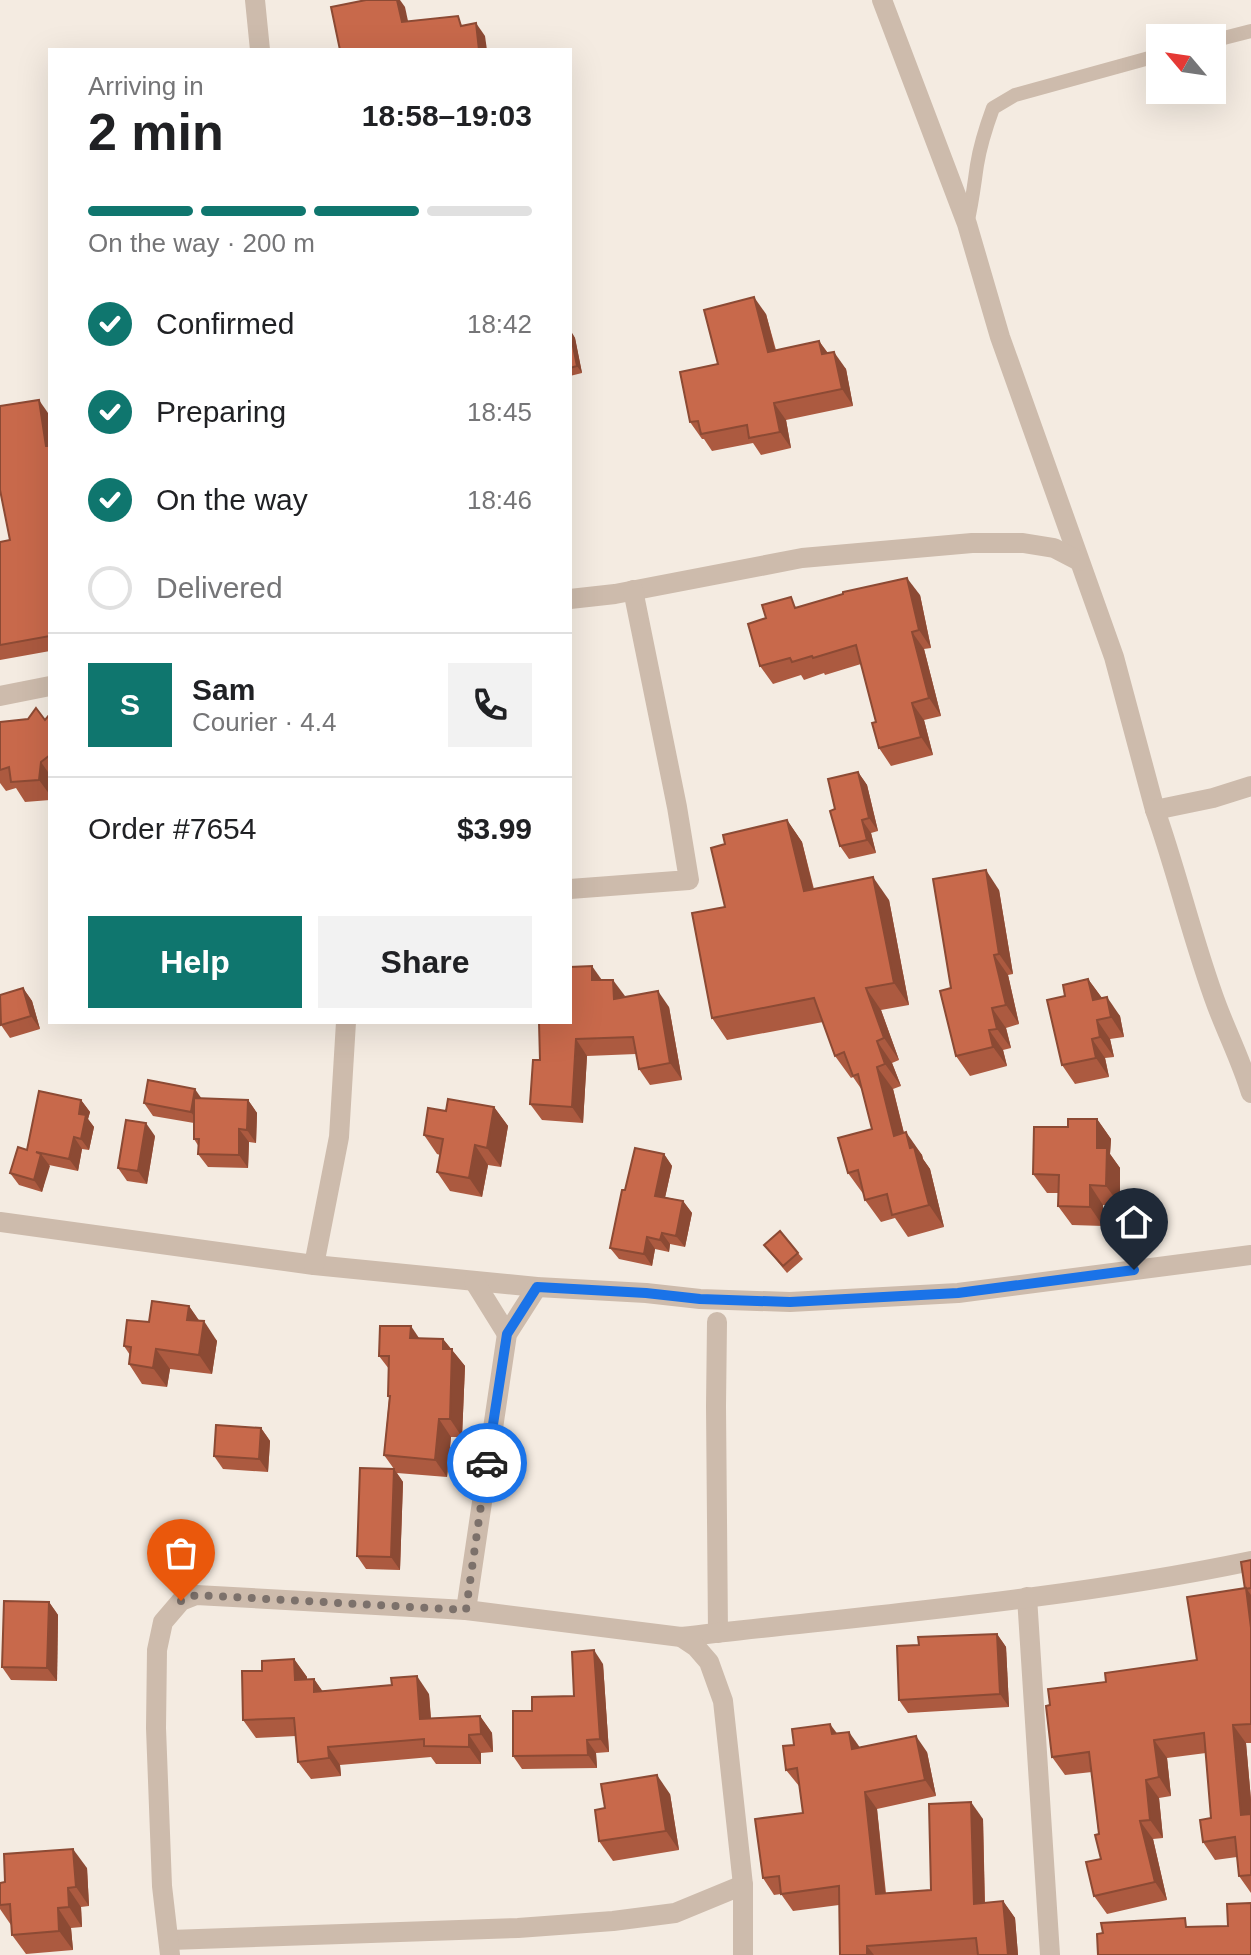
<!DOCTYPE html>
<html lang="en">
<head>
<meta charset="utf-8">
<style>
	:root { --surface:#fff; --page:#f2f2f2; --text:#202124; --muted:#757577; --line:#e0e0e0; --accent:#0f766e }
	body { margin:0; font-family:Arial,sans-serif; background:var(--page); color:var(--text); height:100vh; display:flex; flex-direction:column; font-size:30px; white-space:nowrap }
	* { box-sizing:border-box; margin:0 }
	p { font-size:26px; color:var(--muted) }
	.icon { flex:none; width:44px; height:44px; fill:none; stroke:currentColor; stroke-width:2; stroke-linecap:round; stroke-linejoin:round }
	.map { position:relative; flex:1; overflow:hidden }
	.side { position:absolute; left:48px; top:48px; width:524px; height:976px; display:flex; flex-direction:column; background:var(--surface); border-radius:0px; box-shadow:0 8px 32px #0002 }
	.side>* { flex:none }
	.needle { width:52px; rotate:299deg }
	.controls { position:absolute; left:1146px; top:24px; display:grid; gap:16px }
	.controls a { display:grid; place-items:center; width:80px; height:80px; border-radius:0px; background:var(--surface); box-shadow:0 8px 32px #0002; font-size:40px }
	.pin { position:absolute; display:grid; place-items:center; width:68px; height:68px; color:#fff; margin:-82px -34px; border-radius:50% 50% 50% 0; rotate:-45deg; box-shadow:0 0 8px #0007 }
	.pin .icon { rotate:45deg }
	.courier { position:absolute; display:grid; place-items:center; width:80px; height:80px; margin:-40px; border:6px solid #1a73e8; border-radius:50%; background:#fff; color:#222; box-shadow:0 2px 10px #0007 }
	.head em { font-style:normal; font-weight:800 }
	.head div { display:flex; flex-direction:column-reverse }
	.head { display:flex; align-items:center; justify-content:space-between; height:136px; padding:0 40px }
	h1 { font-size:52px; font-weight:800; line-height:60px }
	.bar { display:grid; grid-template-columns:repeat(4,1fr); gap:12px 8px; align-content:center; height:96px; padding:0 40px }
	.bar i { height:10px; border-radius:6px; background:var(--line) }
	.bar .current { background:var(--accent) }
	.bar p { grid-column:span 4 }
	.line { display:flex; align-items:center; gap:20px; padding:0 40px; border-top:2px solid var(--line) }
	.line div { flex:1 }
	.round { display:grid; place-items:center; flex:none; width:84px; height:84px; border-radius:0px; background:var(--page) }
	ol { padding:0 40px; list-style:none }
	li { display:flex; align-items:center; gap:24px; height:88px }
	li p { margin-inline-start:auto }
	li .icon { padding:8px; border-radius:50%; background:var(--accent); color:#fff; stroke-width:4 }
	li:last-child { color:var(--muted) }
	li i { width:44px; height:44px; border:4px solid var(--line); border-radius:50% }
	.button { display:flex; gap:16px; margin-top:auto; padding:16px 40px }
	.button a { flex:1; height:92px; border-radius:0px; background:var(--accent); color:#fff; font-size:32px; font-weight:800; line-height:92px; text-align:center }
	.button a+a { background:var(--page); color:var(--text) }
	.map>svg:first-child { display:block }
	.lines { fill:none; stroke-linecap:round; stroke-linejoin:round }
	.service { stroke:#cdbbac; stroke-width:14 }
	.minor { stroke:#cdbbac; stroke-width:20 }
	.wall { fill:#ac5a40 }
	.shaded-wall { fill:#8c4a34 }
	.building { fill:#c8694b; stroke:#8c4a34; stroke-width:2 }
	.done { stroke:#7c716b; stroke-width:8; stroke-dasharray:0 14.4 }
	.route { stroke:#1a73e8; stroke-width:10 }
</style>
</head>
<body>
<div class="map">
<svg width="1251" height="1955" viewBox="0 0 1251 1955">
	<rect width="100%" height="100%" fill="#f4ebe1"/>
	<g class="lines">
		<!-- service -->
		<g class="service">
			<polyline points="1212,41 1251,31"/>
			<path d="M967 224C972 204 974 185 977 165 980 146 986 127 993 108L1015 95 1160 55"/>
		</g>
		<!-- minor -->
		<g class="minor">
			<polyline points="255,0 260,50"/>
			<polyline points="882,0 967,224 1000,337 1114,657 1155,810"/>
			<polyline points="570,599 615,594 802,558 972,543 1023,543 1054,548 1079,561"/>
			<polyline points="0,696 50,686"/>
			<path d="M1251 786 1213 798 1155 810C1178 875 1193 942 1217 1006 1228 1035 1242 1063 1251 1093"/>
			<polyline points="570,889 689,880 677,807 633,590"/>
			<polyline points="0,1222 314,1265 537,1287 646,1293 700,1299 790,1302 958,1293 1251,1255"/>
			<polyline points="314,1265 339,1137 346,1022"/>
			<polyline points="474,1281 507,1334"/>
			<polyline points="717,1322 716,1406 718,1633"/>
			<polyline points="1027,1597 1050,1955"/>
			<polyline points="466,1610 507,1334 537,1287"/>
			<path d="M681 1637C871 1615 1064 1600 1251 1561"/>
			<polyline points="170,1940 518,1928 613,1921 675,1913 743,1885"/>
			<polyline points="170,1955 162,1886 156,1728 157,1650 163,1622 181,1601 196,1595 466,1610 681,1637 696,1647 709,1662 723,1701 743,1885 743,1955"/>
		</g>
	</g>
	<!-- wall -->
	<g class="wall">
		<polygon points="766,314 776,350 819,341 828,353 846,369 853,406 786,420 791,448 761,455 753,443 712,451 704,439 702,439 690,422 718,364"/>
		<polygon points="570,331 575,338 582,373 570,376"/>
		<polygon points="48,413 50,425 50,651 0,660 0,542 10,540"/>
		<polygon points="920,595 931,648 924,649 941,716 924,720 933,755 891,766 879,748 876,722 861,664 825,675 824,673 804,680 801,675 773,684 760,666 798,607"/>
		<polygon points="50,714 50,800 25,802 16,788 6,791 0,783 0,722 45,720"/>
		<polygon points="858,772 867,785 878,831 871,833 876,853 849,859 840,846 835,809"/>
		<polygon points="787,820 802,842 814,889 889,900 909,1005 881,1010 899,1060 892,1063 901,1086 893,1089 904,1133 922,1155 923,1159 930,1169 944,1227 908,1237 895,1218 881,1222 865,1200 864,1195 848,1173 872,1129 862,1090 853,1077 851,1078 835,1056 823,1022 727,1040 712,1018 725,907 725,844"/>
		<polygon points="999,890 1013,974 1008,975 1019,1024 1006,1028 1011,1048 1003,1050 1007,1066 970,1076 956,1056 951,988"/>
		<polygon points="1088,979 1102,998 1120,1016 1124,1037 1110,1039 1114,1057 1105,1058 1109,1077 1075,1084 1062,1065 1065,996"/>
		<polygon points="602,980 625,997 669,1007 682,1080 650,1085 639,1069 636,1054 587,1056 583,1123 542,1120 530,1104 540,1060"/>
		<polygon points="23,988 32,1001 40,1029 10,1038 1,1025"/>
		<polygon points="202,1098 248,1100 257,1113 256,1143 249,1142 248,1168 208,1167 198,1154 199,1147 194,1139 194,1123 153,1116 144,1103"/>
		<polygon points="81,1100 90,1112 88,1119 94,1127 89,1150 82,1149 78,1171 49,1165 42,1192 19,1185 10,1173 27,1150"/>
		<polygon points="494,1107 508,1126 501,1167 488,1165 482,1197 450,1191 437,1172 440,1155 437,1154 424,1135 446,1111"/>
		<polygon points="1097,1119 1111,1139 1110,1154 1120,1168 1120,1205 1103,1205 1103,1226 1072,1225 1058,1206 1059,1193 1047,1193 1033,1174 1068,1127"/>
		<polygon points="155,1136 147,1184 127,1181 118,1168"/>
		<polygon points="664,1154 672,1166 665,1197 683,1201 692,1213 685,1247 670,1244 669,1252 655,1249 652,1266 619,1259 610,1248 625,1190"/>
		<polygon points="764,1245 798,1253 803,1259 787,1273"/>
		<polygon points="189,1306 199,1321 217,1341 212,1374 170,1369 167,1387 142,1384 129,1364 130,1355 124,1346 149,1322"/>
		<polygon points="419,1338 443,1339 465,1366 462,1437 451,1437 447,1477 397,1473 403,1482 400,1570 366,1569 357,1556 394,1469 384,1455 389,1398 388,1396 389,1369 379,1356"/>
		<polygon points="261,1428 270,1441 268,1472 223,1469 214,1456"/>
		<polygon points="1251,1560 1251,1743 1246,1743 1251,1800 1251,1893 1239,1876 1237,1857 1215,1860 1203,1842 1211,1818 1206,1753 1167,1758 1171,1796 1159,1798 1163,1838 1153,1839 1167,1900 1107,1914 1094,1896 1101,1859 1092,1772 1065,1775 1052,1757 1050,1705 1106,1682 1197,1660 1245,1588"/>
		<polygon points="49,1602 58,1615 57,1681 11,1680 2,1667"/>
		<polygon points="997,1634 1006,1647 1009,1707 908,1713 899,1700 919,1645"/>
		<polygon points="294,1659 307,1677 307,1679 314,1679 322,1691 429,1694 431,1718 480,1716 492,1733 493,1752 481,1753 481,1764 436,1764 431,1757 340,1765 341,1776 311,1779 298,1762 296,1736 256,1738 243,1720 262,1671"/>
		<polygon points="603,1664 609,1752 596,1753 597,1768 522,1769 513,1756 574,1696"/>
		<polygon points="837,1734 860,1748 927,1752 936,1796 877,1809 886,1893 931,1890 983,1819 985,1903 1003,1901 1015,1918 1018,1955 840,1955 839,1905 793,1911 781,1894 774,1895 763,1878 803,1813 799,1786 786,1770 794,1745"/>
		<polygon points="670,1794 679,1850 613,1861 599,1841"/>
		<polygon points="87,1868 89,1906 81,1907 82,1927 71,1928 73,1950 26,1954 12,1935 11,1925 0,1909 0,1883"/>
	</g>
	<!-- shaded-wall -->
	<g class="shaded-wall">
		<polygon points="397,0 400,0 405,7 411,35 402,22"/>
		<polygon points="476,23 485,36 487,50 479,50"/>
		<polygon points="754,297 766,314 780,369 768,352"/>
		<polygon points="571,331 575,338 582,373 577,366"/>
		<polygon points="819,341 831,358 822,354"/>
		<polygon points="834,352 846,369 853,406 842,389"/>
		<polygon points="39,400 48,413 50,425 50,453 46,446"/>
		<polygon points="774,403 786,420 791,448 780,432"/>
		<polygon points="907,578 920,595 931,648 919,630"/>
		<polygon points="912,632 924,649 941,716 929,698"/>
		<polygon points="912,703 924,720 933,755 921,737"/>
		<polygon points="41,762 50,775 50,795 39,780"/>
		<polygon points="858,772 867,785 878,831 869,818"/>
		<polygon points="787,820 802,842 819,913 804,891"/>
		<polygon points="862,820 871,833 876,853 867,840"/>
		<polygon points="986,870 999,890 1013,974 999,954"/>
		<polygon points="873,877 889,900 909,1005 894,983"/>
		<polygon points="994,955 1008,975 1019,1024 1006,1005"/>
		<polygon points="592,966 604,983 592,980"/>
		<polygon points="1088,979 1102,998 1106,1019 1093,1000"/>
		<polygon points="613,980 625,996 614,999"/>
		<polygon points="23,988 32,1001 40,1029 31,1016"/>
		<polygon points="866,988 881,1010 899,1060 884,1038"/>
		<polygon points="658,991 669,1007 682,1080 670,1063"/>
		<polygon points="1107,997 1120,1016 1124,1037 1111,1017"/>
		<polygon points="992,1008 1006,1028 1011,1048 997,1029"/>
		<polygon points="1097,1020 1110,1039 1114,1057 1100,1037"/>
		<polygon points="989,1030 1003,1050 1007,1066 993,1047"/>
		<polygon points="576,1039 587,1056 583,1123 572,1107"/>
		<polygon points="1092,1039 1105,1058 1109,1077 1096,1058"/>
		<polygon points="877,1041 892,1063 901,1086 885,1064"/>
		<polygon points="877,1067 893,1089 910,1158 894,1136"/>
		<polygon points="195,1089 204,1102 200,1125 191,1112"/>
		<polygon points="81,1100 90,1112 88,1119 94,1127 89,1150 81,1139 79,1114"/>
		<polygon points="248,1100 257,1113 256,1143 247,1130"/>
		<polygon points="494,1107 508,1126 501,1167 487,1148"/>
		<polygon points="1097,1119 1111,1139 1110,1154 1120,1168 1120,1205 1106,1186 1097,1148"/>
		<polygon points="146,1123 155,1136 147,1184 138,1171"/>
		<polygon points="239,1129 249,1142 248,1168 239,1155"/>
		<polygon points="906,1132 922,1155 923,1159 930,1169 944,1227 929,1205 910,1148"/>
		<polygon points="74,1137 82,1149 78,1171 69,1159"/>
		<polygon points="475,1145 488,1165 482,1197 469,1178"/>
		<polygon points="41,1154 50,1166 42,1192 34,1180"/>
		<polygon points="664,1154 672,1166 663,1207 655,1196"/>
		<polygon points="1090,1185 1103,1205 1103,1226 1090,1207"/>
		<polygon points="683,1201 692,1213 685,1247 676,1236"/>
		<polygon points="662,1233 670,1244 669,1252 660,1240"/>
		<polygon points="647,1237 655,1249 652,1266 644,1254"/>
		<polygon points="189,1306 203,1326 187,1320"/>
		<polygon points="204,1321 217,1341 212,1374 199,1355"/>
		<polygon points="411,1326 423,1344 410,1338"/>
		<polygon points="443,1339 465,1366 462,1437 450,1419 443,1349"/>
		<polygon points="156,1349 170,1369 167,1387 153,1368"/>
		<polygon points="439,1419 451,1437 447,1477 435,1460"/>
		<polygon points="261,1428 270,1441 268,1472 259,1459"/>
		<polygon points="394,1469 403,1482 400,1570 391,1557"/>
		<polygon points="1246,1588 1251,1595 1251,1628"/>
		<polygon points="49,1602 58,1615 57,1681 47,1668"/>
		<polygon points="997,1634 1006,1647 1009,1707 1000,1694"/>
		<polygon points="594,1650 603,1664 609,1752 600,1739"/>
		<polygon points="294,1659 307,1677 307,1697 295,1680"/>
		<polygon points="417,1676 429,1694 432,1736 420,1719"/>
		<polygon points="314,1679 326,1696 314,1692"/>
		<polygon points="480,1716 492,1733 493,1752 481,1734"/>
		<polygon points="830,1724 842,1740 832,1734"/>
		<polygon points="1233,1725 1246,1743 1251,1800 1251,1829 1241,1815"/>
		<polygon points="849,1732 861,1749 852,1749"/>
		<polygon points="469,1735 481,1753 481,1764 469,1747"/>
		<polygon points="916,1736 927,1752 936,1796 925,1780"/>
		<polygon points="587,1740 596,1753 597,1768 588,1755"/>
		<polygon points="1154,1740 1167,1758 1171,1796 1159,1777"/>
		<polygon points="328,1747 340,1765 341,1776 329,1758"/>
		<polygon points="657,1775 670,1794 679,1850 666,1831"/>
		<polygon points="1146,1780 1159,1798 1163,1838 1150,1820"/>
		<polygon points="865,1792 877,1809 887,1911 876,1894"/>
		<polygon points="971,1802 983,1819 985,1920 974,1904"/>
		<polygon points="1140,1821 1153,1839 1167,1900 1155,1882"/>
		<polygon points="73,1849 87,1868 89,1906 76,1887"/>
		<polygon points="68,1888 81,1907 82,1927 69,1907"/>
		<polygon points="1003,1901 1015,1918 1018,1955 1008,1955"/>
		<polygon points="58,1908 71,1928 73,1950 59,1931"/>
		<polygon points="867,1946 874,1955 867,1955"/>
	</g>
	<!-- building -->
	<g class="building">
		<polygon points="366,0 397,0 402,22 458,16 461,26 476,23 479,50 340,50 331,7"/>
		<polygon points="754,297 768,352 819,341 822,354 834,352 842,389 774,403 780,432 749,438 747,425 701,434 698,421 690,422 680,372 718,364 704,310"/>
		<polygon points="570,331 577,366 570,368"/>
		<polygon points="39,400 46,446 50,446 50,636 0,645 0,542 10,540 0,490 0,406"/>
		<polygon points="907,578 919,630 912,632 929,698 912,703 921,737 879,748 872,723 876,722 856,645 813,658 812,656 792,662 790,658 760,666 748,624 766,618 762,605 791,597 795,608 843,594 843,592"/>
		<polygon points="36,708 45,720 50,714 50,755 41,762 39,780 11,782 9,767 0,770 0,722 28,719"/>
		<polygon points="858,772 869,818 862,820 867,840 840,846 830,811 835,809 828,779"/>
		<polygon points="787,820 804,891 873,877 894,983 866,988 884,1038 877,1041 885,1064 877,1067 894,1136 906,1132 910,1148 914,1147 929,1205 892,1215 887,1194 865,1200 858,1170 848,1173 838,1138 872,1129 858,1074 853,1076 844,1052 835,1056 814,998 712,1018 692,913 725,907 711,848 725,844 723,835"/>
		<polygon points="986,870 999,954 994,955 1006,1005 992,1008 997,1029 989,1030 993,1047 956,1056 940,991 951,988 933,879"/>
		<polygon points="592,966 592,980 613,980 614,999 658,991 670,1063 639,1069 633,1037 576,1039 572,1107 530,1104 533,1060 540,1060 539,1022 570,1022 570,967"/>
		<polygon points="1088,979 1093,1000 1107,997 1111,1017 1097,1020 1100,1037 1092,1039 1096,1058 1062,1065 1047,1000 1065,996 1063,985"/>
		<polygon points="23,988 31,1016 1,1025 0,995"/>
		<polygon points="148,1080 195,1089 191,1112 144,1103"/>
		<polygon points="39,1091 81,1100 79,1114 86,1115 81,1139 74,1137 69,1159 36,1152 41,1154 34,1180 10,1173 18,1147 27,1150"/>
		<polygon points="194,1098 248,1100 247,1130 239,1129 239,1155 198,1154 199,1139 194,1139"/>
		<polygon points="448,1099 494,1107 487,1148 475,1145 469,1178 437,1172 443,1139 424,1135 428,1108 446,1111"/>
		<polygon points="1068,1119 1097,1119 1097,1148 1107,1148 1106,1186 1090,1185 1090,1207 1058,1206 1059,1175 1033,1174 1034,1127 1068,1127"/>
		<polygon points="126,1120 146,1123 138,1171 118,1168"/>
		<polygon points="635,1148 664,1154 655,1196 683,1201 676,1236 662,1233 660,1240 647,1237 644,1254 610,1248 622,1190 625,1190"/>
		<polygon points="780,1231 798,1253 783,1266 764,1245"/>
		<polygon points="152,1301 189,1306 187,1320 204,1321 199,1355 156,1349 153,1368 129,1364 131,1347 124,1346 127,1320 149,1322"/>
		<polygon points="380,1326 411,1326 410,1338 443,1339 443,1349 452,1349 450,1419 439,1419 435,1460 384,1455 390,1396 388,1396 389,1356 379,1356"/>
		<polygon points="216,1425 261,1428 259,1459 214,1456"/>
		<polygon points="360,1468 394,1469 391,1557 357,1556"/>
		<polygon points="1251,1560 1251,1588 1245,1589 1241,1562"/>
		<polygon points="1246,1588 1251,1628 1251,1724 1233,1725 1241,1815 1251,1814 1251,1875 1239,1876 1235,1837 1203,1842 1200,1820 1211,1818 1204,1733 1154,1740 1159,1777 1146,1780 1150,1820 1140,1821 1155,1882 1094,1896 1086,1862 1101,1859 1095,1835 1099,1834 1089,1752 1052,1757 1046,1706 1050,1705 1048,1689 1106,1682 1105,1673 1197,1660 1187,1597"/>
		<polygon points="4,1601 49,1602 47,1668 2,1667"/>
		<polygon points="997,1634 1000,1694 899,1700 897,1646 919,1645 918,1637"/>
		<polygon points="594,1650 600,1739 587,1740 588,1755 513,1756 513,1711 532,1711 532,1697 574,1696 572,1652"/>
		<polygon points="294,1659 295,1680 314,1679 314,1692 392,1685 391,1678 417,1676 420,1719 480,1716 481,1734 469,1735 469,1747 424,1746 424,1739 328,1747 329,1758 298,1762 294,1718 243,1720 242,1671 262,1671 262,1661"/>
		<polygon points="830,1724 832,1734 849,1732 852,1749 916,1736 925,1780 865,1792 876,1894 931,1890 929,1804 971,1802 974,1904 1003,1901 1008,1955 978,1955 976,1938 867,1946 867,1955 840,1955 839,1886 781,1894 779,1876 763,1878 755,1819 803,1813 797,1768 786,1770 783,1746 794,1745 792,1729"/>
		<polygon points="657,1775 666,1831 599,1841 595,1810 605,1808 601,1784"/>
		<polygon points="73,1849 76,1887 68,1888 69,1907 58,1908 59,1931 12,1935 10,1904 0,1905 0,1883 5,1882 4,1854"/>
		<polygon points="1251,1903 1251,1955 1098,1955 1097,1934 1103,1933 1101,1923 1185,1918 1186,1927 1228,1926 1227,1904"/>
	</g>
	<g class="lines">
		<!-- done -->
		<polyline class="done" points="181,1601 196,1595 466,1610 487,1463"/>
		<!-- route -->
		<polyline class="route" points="487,1463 507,1334 537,1287 646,1293 700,1299 790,1302 958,1293 1134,1270"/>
	</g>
</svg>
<div class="controls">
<a><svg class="needle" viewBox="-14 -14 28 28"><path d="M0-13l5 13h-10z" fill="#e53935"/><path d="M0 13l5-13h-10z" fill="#757577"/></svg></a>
</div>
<div class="pin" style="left:181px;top:1601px;background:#ea580c"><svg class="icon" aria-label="bag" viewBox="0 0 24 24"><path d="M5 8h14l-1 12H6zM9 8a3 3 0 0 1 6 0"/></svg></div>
<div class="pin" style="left:1134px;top:1270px;background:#1f2937"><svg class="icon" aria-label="home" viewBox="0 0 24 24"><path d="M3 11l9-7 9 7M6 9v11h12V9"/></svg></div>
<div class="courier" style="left:487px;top:1463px"><svg class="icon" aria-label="car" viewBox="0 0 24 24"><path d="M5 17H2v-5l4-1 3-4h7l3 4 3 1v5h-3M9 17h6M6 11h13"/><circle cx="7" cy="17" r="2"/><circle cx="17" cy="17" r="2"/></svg></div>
<section class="side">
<div class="head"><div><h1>2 min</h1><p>Arriving in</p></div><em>18:58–19:03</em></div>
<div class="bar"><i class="current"></i><i class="current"></i><i class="current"></i><i></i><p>On the way · 200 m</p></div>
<ol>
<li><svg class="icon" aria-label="check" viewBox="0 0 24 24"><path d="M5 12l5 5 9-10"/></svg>Confirmed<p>18:42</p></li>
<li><svg class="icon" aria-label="check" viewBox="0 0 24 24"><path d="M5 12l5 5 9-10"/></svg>Preparing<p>18:45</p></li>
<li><svg class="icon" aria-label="check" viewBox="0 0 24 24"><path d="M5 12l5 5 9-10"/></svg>On the way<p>18:46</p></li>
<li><i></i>Delivered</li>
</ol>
<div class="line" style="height:144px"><b class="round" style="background:var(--accent);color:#fff">S</b><div><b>Sam</b><p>Courier · 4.4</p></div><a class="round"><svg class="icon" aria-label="phone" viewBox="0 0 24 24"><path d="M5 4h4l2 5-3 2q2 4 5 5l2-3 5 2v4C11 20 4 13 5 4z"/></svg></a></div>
<div class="line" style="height:104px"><div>Order #7654</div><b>$3.99</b></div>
<div class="button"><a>Help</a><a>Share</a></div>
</section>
</div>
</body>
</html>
